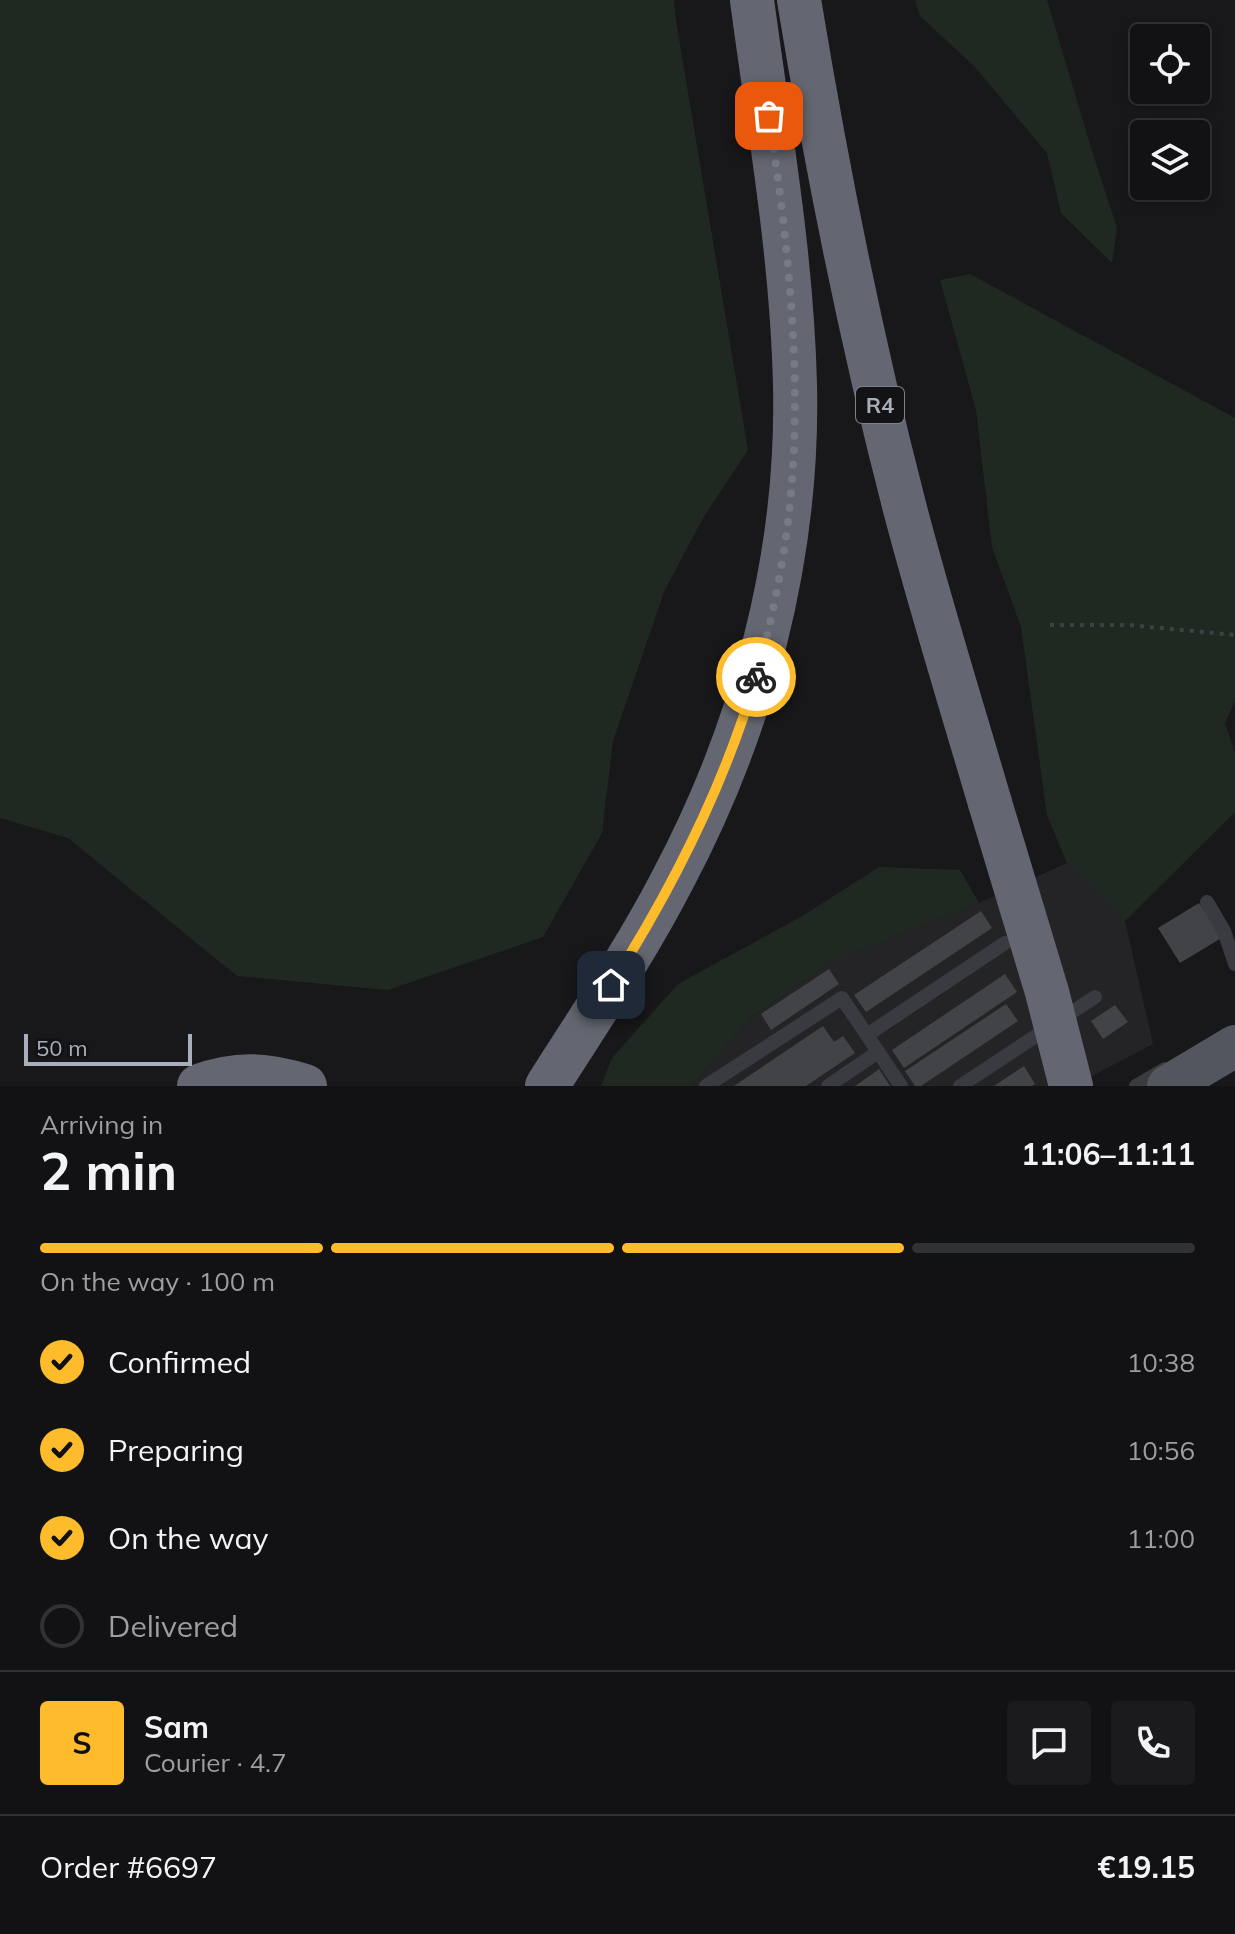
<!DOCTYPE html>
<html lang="en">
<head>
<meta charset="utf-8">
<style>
	:root { --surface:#121214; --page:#1b1b1d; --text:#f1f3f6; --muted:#9c9ea0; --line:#313234; --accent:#febb2b }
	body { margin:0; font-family:Mulish,sans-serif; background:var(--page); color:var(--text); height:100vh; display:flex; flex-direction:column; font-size:30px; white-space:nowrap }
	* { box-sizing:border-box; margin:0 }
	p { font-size:26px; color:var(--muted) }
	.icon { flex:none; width:44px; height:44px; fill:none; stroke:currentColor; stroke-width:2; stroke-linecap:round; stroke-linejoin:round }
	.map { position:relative; height:1086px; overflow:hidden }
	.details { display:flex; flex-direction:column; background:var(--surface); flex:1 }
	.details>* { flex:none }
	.fabs { position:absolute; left:1130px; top:24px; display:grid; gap:16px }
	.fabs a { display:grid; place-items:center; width:80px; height:80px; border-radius:8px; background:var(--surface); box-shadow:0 4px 12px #0003,0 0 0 2px var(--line); font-size:40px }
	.scale { position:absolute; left:24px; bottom:20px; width:168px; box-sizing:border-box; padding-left:8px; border:4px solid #a9aebb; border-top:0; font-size:22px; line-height:28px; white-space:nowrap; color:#a9aebb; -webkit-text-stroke:6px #131315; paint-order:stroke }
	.pin { position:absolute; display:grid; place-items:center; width:68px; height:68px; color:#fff; margin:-34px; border-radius:16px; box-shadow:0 4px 12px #0006 }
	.courier { position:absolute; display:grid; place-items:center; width:80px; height:80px; margin:-40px; border:6px solid #febb2b; border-radius:50%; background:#fff; color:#222; box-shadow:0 2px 10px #0007 }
	.summary em { font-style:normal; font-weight:700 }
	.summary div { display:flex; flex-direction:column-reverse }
	.summary { display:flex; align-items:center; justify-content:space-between; height:136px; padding:0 40px }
	h1 { font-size:52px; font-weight:700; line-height:60px }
	.bar { display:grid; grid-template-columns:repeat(4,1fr); gap:12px 8px; align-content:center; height:96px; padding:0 40px }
	.bar i { height:10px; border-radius:6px; background:var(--line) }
	.bar .selected { background:var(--accent) }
	.bar p { grid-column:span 4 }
	.line { display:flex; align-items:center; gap:20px; padding:0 40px; border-top:2px solid var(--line) }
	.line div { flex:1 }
	.round { display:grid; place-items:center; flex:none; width:84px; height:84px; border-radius:8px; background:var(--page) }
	ol { padding:0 40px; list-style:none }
	li { display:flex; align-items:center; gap:24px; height:88px }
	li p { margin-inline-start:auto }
	li .icon { padding:8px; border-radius:50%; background:var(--accent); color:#111; stroke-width:4 }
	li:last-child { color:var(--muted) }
	li i { width:44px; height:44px; border:4px solid var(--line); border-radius:50% }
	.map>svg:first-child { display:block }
	.built { fill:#242427 }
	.green { fill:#1f2921 }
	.building { fill:#424347 }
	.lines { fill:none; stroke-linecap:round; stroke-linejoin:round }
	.path { stroke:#3e4046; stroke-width:4; stroke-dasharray:4 6; stroke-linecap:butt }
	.lane { stroke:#3a3b41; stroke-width:14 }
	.primary { stroke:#54565f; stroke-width:42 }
	.highway { stroke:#646771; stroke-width:44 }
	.highway-bridge { stroke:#646771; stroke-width:44 }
	.done { stroke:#767a83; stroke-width:8; stroke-dasharray:0 14.4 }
	.route { stroke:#febb2b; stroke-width:10 }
	.labels { text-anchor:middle; stroke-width:6; stroke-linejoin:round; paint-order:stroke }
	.shield { fill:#131315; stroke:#7c8089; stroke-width:2 }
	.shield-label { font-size:22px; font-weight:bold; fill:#a9aebb }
</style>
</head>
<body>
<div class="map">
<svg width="1235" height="1086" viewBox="0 0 1235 1086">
	<rect width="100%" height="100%" fill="#18181a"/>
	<!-- built -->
	<polygon class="built" points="1067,863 1125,921 1153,1044 1073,1086 691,1086 753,1015 835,959 979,903"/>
	<!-- green -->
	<g class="green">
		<polygon points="0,0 674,0 676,21 748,450 703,518 664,592 613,741 602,833 543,937 388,990 237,976 68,838 0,818"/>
		<polygon points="915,0 1047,0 1092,151 1117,228 1112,263 1061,213 1047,153 974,66 920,16"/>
		<polygon points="970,274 1235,418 1235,701 1225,723 1235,752 1235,812 1125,921 1067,863 1047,815 1021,627 992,547 976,410 940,280"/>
		<polygon points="879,867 960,870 979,903 834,960 753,1015 691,1086 601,1086 612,1058 678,984 804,915"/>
	</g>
	<!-- building -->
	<g class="building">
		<polygon points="1199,903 1223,937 1180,963 1158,928"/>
		<polygon points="981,911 992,928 866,1012 854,995"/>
		<polygon points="829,969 839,984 771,1030 761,1014"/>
		<polygon points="1005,974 1017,992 904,1068 892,1050"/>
		<polygon points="1006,1004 1018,1021 921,1086 915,1086 905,1071"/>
		<polygon points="1115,1005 1128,1022 1103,1039 1091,1021"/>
		<polygon points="823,1026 834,1042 843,1036 855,1053 806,1086 734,1086"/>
		<polygon points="1024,1066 1035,1084 1032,1086 994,1086"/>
		<polygon points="879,1069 890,1086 855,1086 868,1077"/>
	</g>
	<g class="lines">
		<!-- path -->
		<polyline class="path" points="1050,625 1129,625 1235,635"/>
		<!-- lane -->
		<g class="lane">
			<polyline points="1207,902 1224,931 1235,964"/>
			<polyline points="867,1035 1005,943"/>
			<polyline points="706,1086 842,998 901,1086"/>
			<polyline points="828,1086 878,1052"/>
			<polyline points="960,1086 1095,997"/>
			<polyline points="1136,1086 1165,1069"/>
		</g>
		<!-- primary -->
		<polyline class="primary" points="1168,1086 1235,1046"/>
		<!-- highway -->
		<g class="highway">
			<path d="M799 0C827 170 861 339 904 505 930 605 961 704 990 803"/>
			<path d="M199 1086C237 1072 266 1074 305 1086"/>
			<path d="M547 1086C590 1018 636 951 673 879 753 728 799 556 795 385 792 255 769 128 752 0"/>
		</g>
		<!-- highway-bridge -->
		<polyline class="highway-bridge" points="990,803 1047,992 1071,1086"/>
	</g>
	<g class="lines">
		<!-- done -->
		<path class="done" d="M756 677C772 621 784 562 790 504 803 375 788 244 769 116"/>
		<!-- route -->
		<path class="route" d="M611 985C672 889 724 787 756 677"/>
	</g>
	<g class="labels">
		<!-- shield labels -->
		<rect class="shield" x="856" y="387" width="48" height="36" rx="6"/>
		<g class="shield-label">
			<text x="880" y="413">R4</text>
		</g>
	</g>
</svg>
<div class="fabs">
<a><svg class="icon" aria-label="locate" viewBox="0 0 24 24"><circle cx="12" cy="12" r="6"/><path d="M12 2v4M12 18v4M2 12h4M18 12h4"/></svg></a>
<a><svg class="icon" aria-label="layers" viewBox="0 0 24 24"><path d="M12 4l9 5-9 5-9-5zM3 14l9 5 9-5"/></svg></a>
</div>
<div class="scale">50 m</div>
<div class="pin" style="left:769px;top:116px;background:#ea580c"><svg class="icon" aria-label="bag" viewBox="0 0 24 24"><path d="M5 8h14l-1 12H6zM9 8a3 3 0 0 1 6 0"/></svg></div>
<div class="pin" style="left:611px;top:985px;background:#1f2937"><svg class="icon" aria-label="home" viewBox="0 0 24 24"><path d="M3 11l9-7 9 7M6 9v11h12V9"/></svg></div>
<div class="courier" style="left:756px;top:677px"><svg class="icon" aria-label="bike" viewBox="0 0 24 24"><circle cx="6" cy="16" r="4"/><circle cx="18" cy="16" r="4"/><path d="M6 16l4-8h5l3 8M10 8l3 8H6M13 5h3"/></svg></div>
</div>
<section class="details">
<div class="summary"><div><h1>2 min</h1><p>Arriving in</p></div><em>11:06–11:11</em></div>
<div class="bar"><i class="selected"></i><i class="selected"></i><i class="selected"></i><i></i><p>On the way · 100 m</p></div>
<ol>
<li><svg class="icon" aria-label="check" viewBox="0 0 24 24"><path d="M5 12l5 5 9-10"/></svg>Confirmed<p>10:38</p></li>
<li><svg class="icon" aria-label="check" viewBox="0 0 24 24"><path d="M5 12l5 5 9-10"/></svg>Preparing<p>10:56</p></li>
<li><svg class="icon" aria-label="check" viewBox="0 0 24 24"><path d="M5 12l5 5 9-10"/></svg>On the way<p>11:00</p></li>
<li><i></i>Delivered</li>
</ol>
<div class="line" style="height:144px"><b class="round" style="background:var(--accent);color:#111">S</b><div><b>Sam</b><p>Courier · 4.7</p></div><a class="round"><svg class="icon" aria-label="chat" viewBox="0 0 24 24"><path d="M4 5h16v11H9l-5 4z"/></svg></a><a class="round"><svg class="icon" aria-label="phone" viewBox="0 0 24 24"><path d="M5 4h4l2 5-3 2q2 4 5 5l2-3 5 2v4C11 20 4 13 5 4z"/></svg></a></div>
<div class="line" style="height:104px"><div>Order #6697</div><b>€19.15</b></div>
</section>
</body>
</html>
